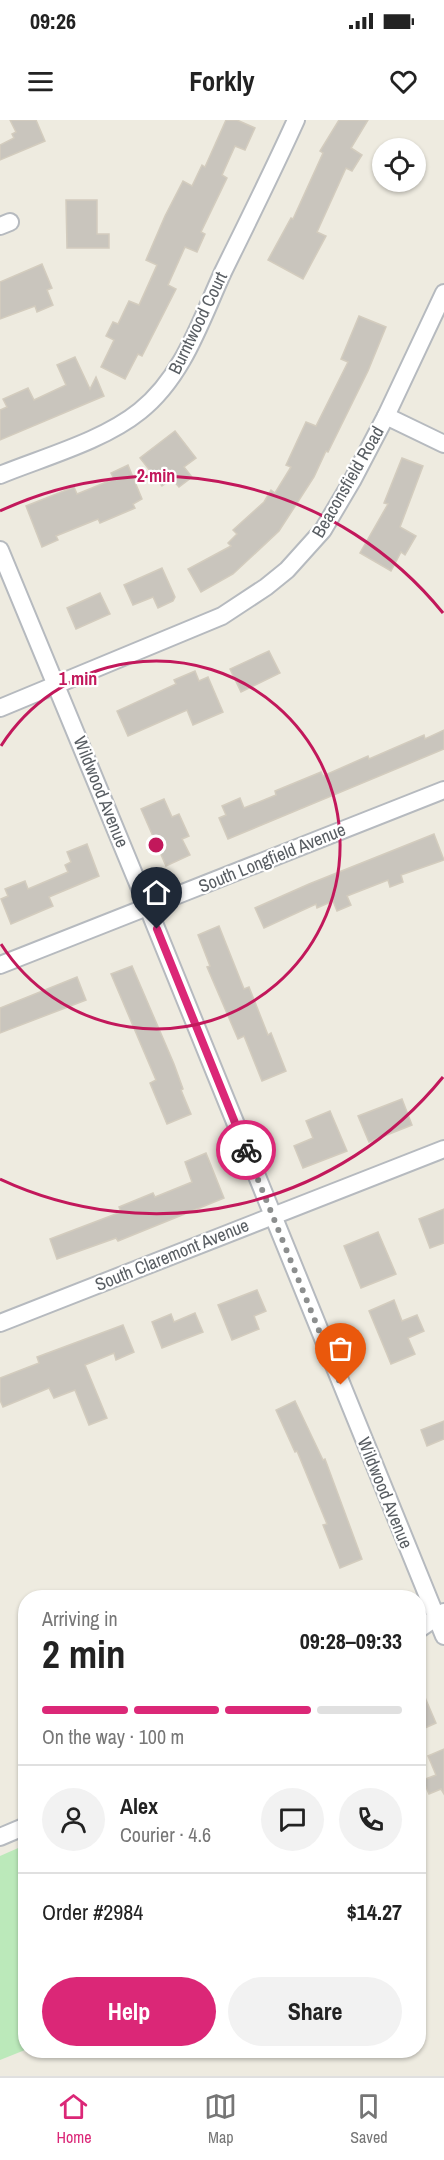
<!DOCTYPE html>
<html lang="en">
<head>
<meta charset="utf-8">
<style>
	:root { --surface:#fff; --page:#f2f2f2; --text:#222; --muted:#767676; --line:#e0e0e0; --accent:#db2777 }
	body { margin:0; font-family:"Archivo Narrow",sans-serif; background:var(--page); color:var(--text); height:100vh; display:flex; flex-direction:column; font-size:22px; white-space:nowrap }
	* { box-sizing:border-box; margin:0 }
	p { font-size:20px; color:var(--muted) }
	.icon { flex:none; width:33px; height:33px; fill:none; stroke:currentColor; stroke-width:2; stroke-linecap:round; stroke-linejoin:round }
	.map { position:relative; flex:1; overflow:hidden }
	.side { position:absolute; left:18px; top:1470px; width:408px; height:468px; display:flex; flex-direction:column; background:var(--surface); border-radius:24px; box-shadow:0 2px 4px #0004 }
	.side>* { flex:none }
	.buttons { position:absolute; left:372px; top:18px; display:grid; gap:12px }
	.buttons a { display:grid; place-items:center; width:54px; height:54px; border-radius:50%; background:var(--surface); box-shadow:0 2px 4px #0004; font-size:30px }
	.pin { position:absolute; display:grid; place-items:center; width:51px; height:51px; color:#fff; margin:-62px -26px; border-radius:50% 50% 50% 0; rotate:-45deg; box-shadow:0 0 6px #0007 }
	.pin .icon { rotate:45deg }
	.courier { position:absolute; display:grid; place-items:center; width:60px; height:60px; margin:-30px; border:4px solid #db2777; border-radius:50%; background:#fff; color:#222; box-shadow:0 2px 8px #0007 }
	.overview em { font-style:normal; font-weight:800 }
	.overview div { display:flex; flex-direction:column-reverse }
	.overview { display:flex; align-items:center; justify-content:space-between; height:102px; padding:0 24px }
	h1 { font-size:39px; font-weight:800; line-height:45px }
	.bar { display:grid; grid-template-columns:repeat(4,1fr); gap:9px 6px; align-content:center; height:72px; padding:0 24px }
	.bar i { height:8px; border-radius:4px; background:var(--line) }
	.bar .active { background:var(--accent) }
	.bar p { grid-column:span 4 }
	.line { display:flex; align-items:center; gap:15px; padding:0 24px; border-top:2px solid var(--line) }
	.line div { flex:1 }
	.round { display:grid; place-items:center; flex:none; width:63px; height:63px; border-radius:32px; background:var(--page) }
	.button { display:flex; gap:12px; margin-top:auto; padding:12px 24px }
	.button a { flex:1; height:69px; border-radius:36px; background:var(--accent); color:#fff; font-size:24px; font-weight:800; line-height:69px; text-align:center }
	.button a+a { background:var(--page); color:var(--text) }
	.status { display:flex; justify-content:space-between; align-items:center; height:42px; padding:0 30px; background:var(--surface); direction:ltr }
	.status svg { height:16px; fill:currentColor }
	header { display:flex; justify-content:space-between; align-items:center; height:78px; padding:0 24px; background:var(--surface); font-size:27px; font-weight:800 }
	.menu { display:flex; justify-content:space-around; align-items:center; height:84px; border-top:2px solid var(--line); background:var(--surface); font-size:16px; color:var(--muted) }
	.menu a { display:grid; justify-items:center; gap:3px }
	.menu .active { color:var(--accent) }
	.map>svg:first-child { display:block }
	.green { fill:#bbe9ba }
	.building { fill:#c9c5bd; stroke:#d3ccbe; stroke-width:1.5 }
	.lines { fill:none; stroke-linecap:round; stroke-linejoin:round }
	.minor-casing { stroke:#b6babf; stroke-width:20 }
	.minor { stroke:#fff; stroke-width:16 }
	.done { stroke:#8d8f8f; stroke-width:6; stroke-dasharray:0 10.8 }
	.route { stroke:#db2777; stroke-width:8 }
	.ring { fill:none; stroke:#c2185b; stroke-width:3 }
	.labels { text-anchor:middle; stroke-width:4.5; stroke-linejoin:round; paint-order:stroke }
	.street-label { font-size:18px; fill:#595e63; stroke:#fff }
	.centre { fill:#c2185b; stroke:#fff; stroke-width:3 }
	.ring-label { font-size:18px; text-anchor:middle; font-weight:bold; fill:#c2185b; stroke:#fff; stroke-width:4.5; stroke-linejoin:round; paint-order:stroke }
</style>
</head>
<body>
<div class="status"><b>09:26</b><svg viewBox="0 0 49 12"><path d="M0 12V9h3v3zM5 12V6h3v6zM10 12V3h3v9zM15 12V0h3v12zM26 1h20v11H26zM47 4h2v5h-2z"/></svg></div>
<header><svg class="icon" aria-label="menu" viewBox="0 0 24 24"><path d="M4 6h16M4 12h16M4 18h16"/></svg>Forkly<svg class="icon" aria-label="heart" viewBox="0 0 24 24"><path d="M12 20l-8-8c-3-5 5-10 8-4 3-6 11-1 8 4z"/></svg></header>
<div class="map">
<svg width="444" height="1956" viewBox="0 0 444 1956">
	<rect width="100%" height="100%" fill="#eeebe0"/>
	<!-- green -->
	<polygon class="green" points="25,1725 25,1930 0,1940 0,1736"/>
	<!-- building -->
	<g class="building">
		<polygon points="10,0 36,0 45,21 0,40 0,25 14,18 12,14 16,12"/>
		<polygon points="226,0 237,0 255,8 245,30 235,26 222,55 227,58 201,112 205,114 197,132 185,127 168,165 176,169 142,236 138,234 125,259 101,247 114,220 106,216 113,202 118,204 129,181 139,185 157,145 146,140 165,96 183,61 192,66 202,45 205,47"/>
		<polygon points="339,0 368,0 351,28 362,35 352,51 346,48 317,112 326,116 303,159 268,140 291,98 293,99 323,33 320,31"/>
		<polygon points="66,80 97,80 97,114 109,114 109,128 67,128"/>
		<polygon points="42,144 52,168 47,170 53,185 37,192 35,186 0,199 0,162"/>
		<polygon points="359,196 386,207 368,251 328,332 326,331 314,357 279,411 233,454 201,472 188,449 231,426 228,423 237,414 233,410 264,382 271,370 275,373 291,347 286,345 306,302 316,306 348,242 341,239"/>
		<polygon points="75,237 90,269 96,257 104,276 0,320 0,290 7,287 3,279 28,268 34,280 66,265 57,245"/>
		<polygon points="175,311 196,338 184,347 192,357 179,367 172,359 162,366 140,338"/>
		<polygon points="402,338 423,346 400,407 416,416 405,435 401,432 391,451 360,433 388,384 384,383"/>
		<polygon points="128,345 142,379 133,384 135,388 100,403 98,399 56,416 58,420 42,427 26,386 74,367 77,374 114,359 111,353"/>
		<polygon points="162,448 175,477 173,481 158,488 153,477 133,485 124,465"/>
		<polygon points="100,473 110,494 76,509 67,488"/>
		<polygon points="269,531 280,553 241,572 230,549"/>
		<polygon points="195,551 199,561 208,557 223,592 193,605 187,590 128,616 117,591 176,564 174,560"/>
		<polygon points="444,610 444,629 228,719 219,698 226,695 222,686 240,678 244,688 276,675 275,671 321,652 323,656 368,636 369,639 424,615 425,619"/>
		<polygon points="164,679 172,697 179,694 189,716 182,719 190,735 166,746 141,689"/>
		<polygon points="434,714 444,740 401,755 403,762 390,767 388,760 347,776 351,785 337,791 333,781 317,788 316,784 264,808 255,788 309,764"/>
		<polygon points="87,724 99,756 49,777 53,786 11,804 1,779 8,776 5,769 25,761 28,769 68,752 65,745 71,742 67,732"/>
		<polygon points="219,806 244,869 249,867 268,915 271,913 286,951 262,961 244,916 238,919 207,847 210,846 198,815"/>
		<polygon points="132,846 174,944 183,969 181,970 191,994 167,1004 150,963 156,960 111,854"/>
		<polygon points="77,857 86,880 0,913 0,888"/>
		<polygon points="402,979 412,1005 369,1022 358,996"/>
		<polygon points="330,991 347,1031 303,1048 294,1026 313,1018 306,1001"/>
		<polygon points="206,1033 224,1078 118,1121 116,1118 57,1139 50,1119 121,1092 119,1087 153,1073 155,1077 192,1062 185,1042"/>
		<polygon points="444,1089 444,1123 430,1128 419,1099"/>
		<polygon points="378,1112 396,1154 361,1168 344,1126"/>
		<polygon points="257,1170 266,1191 254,1196 259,1209 232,1220 218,1185"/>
		<polygon points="394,1180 402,1201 417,1195 424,1211 408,1218 415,1234 391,1244 369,1191"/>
		<polygon points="195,1193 203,1212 162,1228 152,1202 171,1194 174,1202"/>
		<polygon points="123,1205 134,1232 116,1240 114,1233 85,1245 107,1298 89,1305 75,1270 54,1278 49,1268 3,1287 0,1280 0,1258 39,1243 37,1237"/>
		<polygon points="295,1281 323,1340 325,1339 362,1439 340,1448 323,1405 327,1404 297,1331 295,1332 276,1290"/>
		<polygon points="444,1301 444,1319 427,1326 421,1310"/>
		<polygon points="418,1561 436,1603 418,1611"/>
		<polygon points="444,1629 444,1674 441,1669 429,1674 423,1660 436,1655 428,1636"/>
	</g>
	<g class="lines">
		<defs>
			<g id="minor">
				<polyline points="0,106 10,102"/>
				<polyline points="386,296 444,324"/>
				<path d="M0 355C44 337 103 321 140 291 183 257 201 200 223 152 248 101 273 51 296 0"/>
				<polyline points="0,430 148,788 444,1516"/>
				<polyline points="0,588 222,496 266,467 287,450 323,410 352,361 386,296 444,173"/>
				<polyline points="0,845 444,670"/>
				<polyline points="0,1203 444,1029"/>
				<polyline points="418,1510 444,1492"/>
				<polyline points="0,1717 26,1706"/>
			</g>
		</defs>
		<!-- minor casing -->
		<use href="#minor" class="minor-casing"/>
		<!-- minor -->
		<use href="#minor" class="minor"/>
	</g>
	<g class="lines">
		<!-- done -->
		<polyline class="done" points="246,1030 341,1265"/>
		<!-- route -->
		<polyline class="route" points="157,809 246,1030"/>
	</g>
	<!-- distance rings -->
	<g class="ring">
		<path d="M1 626A184 184 0 1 1 1 824"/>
		<path d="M443 957A369 369 0 0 1 0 1059M0 391A369 369 0 0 1 443 493"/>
	</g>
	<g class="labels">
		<!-- street labels -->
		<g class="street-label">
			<text transform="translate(198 203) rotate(-64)" y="6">Burntwood Court</text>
			<text transform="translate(348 362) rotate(-60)" y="6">Beaconsfield Road</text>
			<text transform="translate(101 672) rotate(68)" y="6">Wildwood Avenue</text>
			<text transform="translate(272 738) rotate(-22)" y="6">South Longfield Avenue</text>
			<text transform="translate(172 1135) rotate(-22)" y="6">South Claremont Avenue</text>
			<text transform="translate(385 1373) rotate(68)" y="6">Wildwood Avenue</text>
		</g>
	</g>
	<circle cx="156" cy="725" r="9" class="centre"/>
	<g class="ring-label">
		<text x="156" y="362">2 min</text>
		<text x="78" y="565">1 min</text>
	</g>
</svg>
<div class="buttons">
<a><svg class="icon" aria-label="locate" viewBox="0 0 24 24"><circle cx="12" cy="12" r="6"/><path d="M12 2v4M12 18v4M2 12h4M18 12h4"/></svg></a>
</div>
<div class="pin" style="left:341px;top:1265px;background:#ea580c"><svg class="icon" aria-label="bag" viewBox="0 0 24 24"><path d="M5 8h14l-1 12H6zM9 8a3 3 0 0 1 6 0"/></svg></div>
<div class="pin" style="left:157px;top:809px;background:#1f2937"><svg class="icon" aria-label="home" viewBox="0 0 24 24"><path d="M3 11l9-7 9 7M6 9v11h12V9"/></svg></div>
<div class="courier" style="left:246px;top:1030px"><svg class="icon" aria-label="bike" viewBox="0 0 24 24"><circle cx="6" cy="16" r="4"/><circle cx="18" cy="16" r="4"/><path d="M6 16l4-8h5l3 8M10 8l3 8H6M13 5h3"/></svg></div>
<section class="side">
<div class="overview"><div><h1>2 min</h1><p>Arriving in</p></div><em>09:28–09:33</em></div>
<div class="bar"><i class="active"></i><i class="active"></i><i class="active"></i><i></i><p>On the way · 100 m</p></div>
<div class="line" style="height:108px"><a class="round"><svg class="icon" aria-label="person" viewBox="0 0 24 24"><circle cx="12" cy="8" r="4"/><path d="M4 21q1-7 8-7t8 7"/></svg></a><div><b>Alex</b><p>Courier · 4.6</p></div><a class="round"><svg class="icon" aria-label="chat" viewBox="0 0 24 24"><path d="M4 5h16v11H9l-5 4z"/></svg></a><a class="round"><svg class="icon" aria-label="phone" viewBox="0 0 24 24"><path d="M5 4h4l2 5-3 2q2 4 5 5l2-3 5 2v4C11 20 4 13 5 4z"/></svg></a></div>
<div class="line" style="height:78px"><div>Order #2984</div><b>$14.27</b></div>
<div class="button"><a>Help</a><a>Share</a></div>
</section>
</div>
<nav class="menu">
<a class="active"><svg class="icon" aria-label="home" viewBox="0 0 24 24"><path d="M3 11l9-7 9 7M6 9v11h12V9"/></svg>Home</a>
<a><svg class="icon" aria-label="map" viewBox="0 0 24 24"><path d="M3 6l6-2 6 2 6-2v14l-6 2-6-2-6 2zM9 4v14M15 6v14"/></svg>Map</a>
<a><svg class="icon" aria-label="saved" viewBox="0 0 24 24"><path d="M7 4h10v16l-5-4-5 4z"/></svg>Saved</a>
</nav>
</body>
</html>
